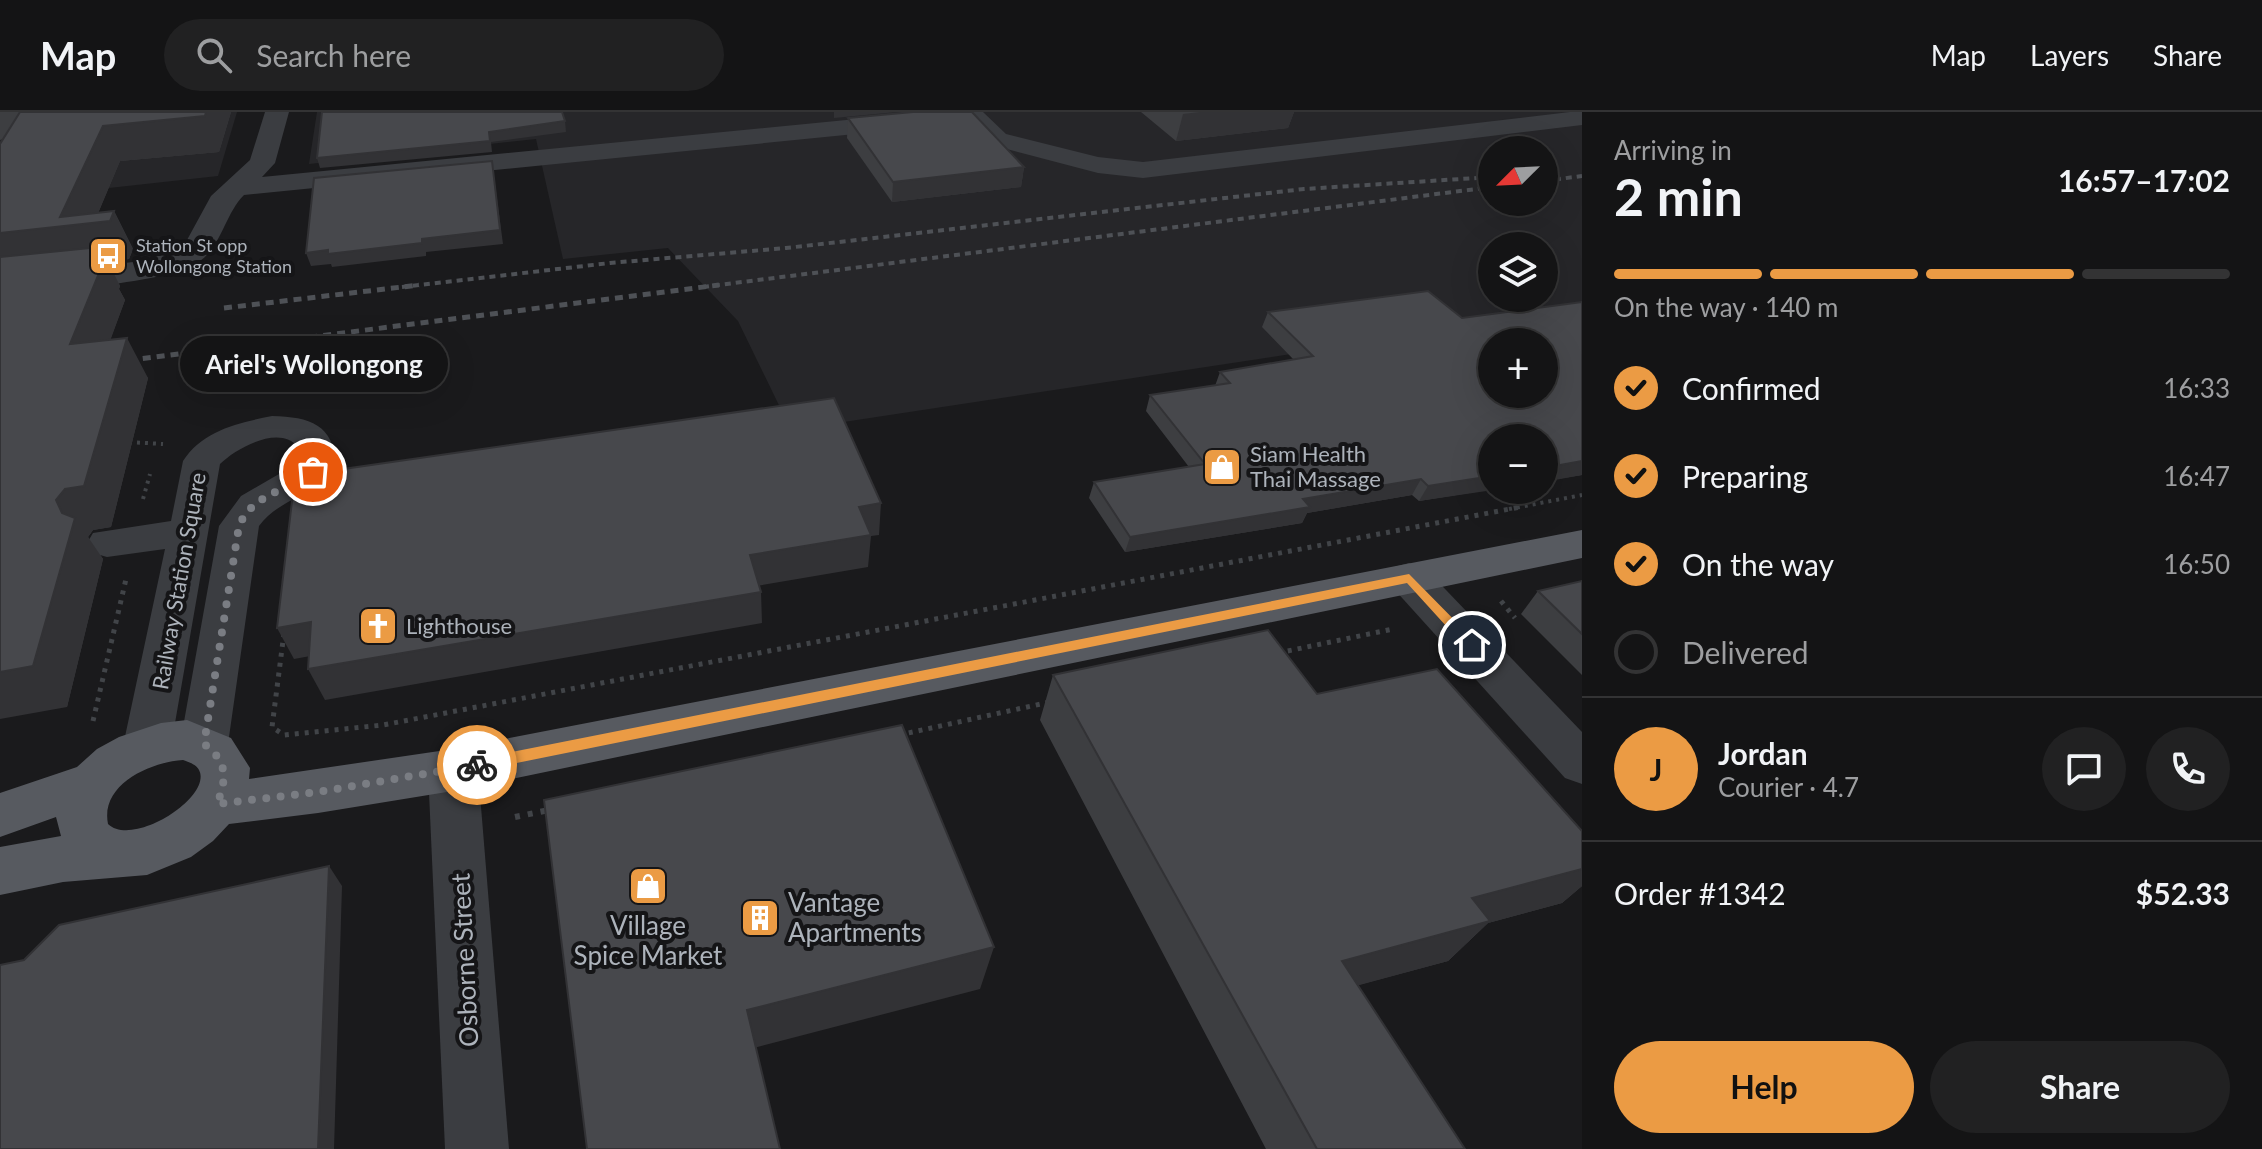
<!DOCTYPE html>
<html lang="en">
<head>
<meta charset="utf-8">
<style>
	:root { --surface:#141415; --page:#212122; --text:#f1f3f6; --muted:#9d9ea0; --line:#333334; --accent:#eb9b44 }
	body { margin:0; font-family:Lato,sans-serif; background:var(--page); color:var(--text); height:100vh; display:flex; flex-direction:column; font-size:30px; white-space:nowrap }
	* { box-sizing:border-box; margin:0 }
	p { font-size:26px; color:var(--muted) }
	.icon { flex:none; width:44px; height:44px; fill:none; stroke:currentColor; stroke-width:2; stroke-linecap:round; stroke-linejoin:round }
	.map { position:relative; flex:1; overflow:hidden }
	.side { display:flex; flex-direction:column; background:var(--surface); width:680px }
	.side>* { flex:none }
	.needle { width:52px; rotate:246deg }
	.controls { position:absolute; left:1478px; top:24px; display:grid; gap:16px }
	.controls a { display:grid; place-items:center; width:80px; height:80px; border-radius:50%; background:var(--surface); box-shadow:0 8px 32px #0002,0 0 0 2px var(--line); font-size:40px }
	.pin { position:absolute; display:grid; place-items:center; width:68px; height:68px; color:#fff; margin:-34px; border:4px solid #fff; border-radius:50%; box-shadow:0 2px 8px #0007 }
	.courier { position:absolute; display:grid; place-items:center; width:80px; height:80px; margin:-40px; border:6px solid #eb9b44; border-radius:50%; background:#fff; color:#222; box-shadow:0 2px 10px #0007 }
	.bubble { position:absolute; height:56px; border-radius:28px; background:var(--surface); box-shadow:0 8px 32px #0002,0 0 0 2px var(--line); font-size:26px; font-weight:700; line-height:56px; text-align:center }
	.overview em { font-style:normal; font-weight:700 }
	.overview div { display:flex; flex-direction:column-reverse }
	.overview { display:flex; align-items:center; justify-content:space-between; height:136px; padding:0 32px }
	h1 { font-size:52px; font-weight:700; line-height:60px }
	.bar { display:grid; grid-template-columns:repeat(4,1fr); gap:12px 8px; align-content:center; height:96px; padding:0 32px }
	.bar i { height:10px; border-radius:6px; background:var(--line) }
	.bar .on { background:var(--accent) }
	.bar p { grid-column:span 4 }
	.line { display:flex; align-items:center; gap:20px; padding:0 32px; border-top:2px solid var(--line) }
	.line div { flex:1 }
	.round { display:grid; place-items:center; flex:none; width:84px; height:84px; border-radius:42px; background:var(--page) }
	ol { padding:0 32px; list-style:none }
	li { display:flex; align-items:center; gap:24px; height:88px }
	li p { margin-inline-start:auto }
	li .icon { padding:8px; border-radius:50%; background:var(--accent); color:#111; stroke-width:4 }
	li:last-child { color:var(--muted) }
	li i { width:44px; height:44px; border:4px solid var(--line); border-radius:50% }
	.action { display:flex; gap:16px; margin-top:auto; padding:16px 32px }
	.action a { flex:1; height:92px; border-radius:48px; background:var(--accent); color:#111; font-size:32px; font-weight:700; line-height:92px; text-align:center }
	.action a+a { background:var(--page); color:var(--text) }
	header { display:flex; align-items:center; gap:48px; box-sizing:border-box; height:112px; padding:0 40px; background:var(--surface); border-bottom:2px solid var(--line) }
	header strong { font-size:38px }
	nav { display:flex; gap:44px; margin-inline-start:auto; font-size:28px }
	.search { width:560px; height:72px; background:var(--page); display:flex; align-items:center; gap:20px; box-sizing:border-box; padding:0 28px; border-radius:44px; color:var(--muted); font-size:30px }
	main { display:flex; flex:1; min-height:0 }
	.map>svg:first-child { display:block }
	.built { fill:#262629; fill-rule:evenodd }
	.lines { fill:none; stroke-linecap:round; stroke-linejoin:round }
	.path-far2 { stroke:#414448; stroke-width:4; stroke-dasharray:3 5; stroke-linecap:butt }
	.path-far1 { stroke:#414448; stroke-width:5; stroke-dasharray:4 6; stroke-linecap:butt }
	.path { stroke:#414448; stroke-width:6; stroke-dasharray:5 8; stroke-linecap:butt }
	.minor { fill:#3b3d41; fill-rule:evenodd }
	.major { fill:#575a60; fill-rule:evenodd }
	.rail-far1 { stroke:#4e5156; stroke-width:4; stroke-dasharray:6 5; stroke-linecap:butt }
	.rail { stroke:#4e5156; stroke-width:5; stroke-dasharray:8 6; stroke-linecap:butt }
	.wall { fill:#3d3e41 }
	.shaded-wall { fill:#323235 }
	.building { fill:#47484c; stroke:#323235; stroke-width:2; fill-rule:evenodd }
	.route { fill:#eb9b44 }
	.done { stroke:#7a7d83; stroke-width:8; stroke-dasharray:0 14.4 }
	.labels { text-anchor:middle; stroke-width:8; stroke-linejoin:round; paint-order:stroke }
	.far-poi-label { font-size:18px; fill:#adb3bb; stroke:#151517; text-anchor:start }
	.poi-label { font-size:22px; fill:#adb3bb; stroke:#151517; text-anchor:start }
	.street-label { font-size:22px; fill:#adb3bb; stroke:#151517 }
	.near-poi-label { font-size:26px; fill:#adb3bb; stroke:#151517; text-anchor:start }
	.near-street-label { font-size:26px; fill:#adb3bb; stroke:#151517 }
</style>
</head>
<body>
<header>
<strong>Map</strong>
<div class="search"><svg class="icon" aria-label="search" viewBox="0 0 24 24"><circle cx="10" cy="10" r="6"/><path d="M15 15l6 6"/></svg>Search here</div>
<nav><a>Map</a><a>Layers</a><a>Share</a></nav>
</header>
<main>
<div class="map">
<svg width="1582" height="1037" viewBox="0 0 1582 1037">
	<rect width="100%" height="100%" fill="#1a1a1c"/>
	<!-- built -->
	<g class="built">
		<polygon points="57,0 237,0 218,64 0,88 0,5"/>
		<path d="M317 0H1582V198L791 318 738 209 668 136 563 147 536 27 309 52ZM1492 38H1544V90H1492ZM1492 134H1544V186H1492Z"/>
	</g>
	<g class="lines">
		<!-- path-far2 -->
		<g class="path-far2">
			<polyline points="129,330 163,332"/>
			<polyline points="143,387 150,362"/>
			<polyline points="1509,397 1582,383"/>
		</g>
		<!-- path-far1 -->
		<g class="path-far1">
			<polyline points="1501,489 1515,506"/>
			<polyline points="284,521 272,615 284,623 383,613 1520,395"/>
			<polyline points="1278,541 1393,517"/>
			<polyline points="93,609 126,467"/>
			<polyline points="899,623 1050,590"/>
		</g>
		<!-- path -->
		<polyline class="path" points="515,705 549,698"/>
		<!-- minor -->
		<g class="minor">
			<path d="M265 0H289L275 51 262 65 928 0H983L1006 22 1098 45 1143 50 1570 0H1582V13L1143 66 1098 61 988 32 966 11 244 83C225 102 222 133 200 149 167 173 45 178 0 183V165L142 149 177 138 187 128 211 84 250 48Z"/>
			<path d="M272 304C310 305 334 312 336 354 317 384 279 386 259 414L228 632 221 646 204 652 187 646 180 632 219 414 241 384 298 351V335C280 312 236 336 220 352L171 634 164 648 147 654 130 648 123 634 165 437 107 445 93 441 87 431 93 421 171 409 183 349C203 318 238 311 272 304Z"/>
			<polygon points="1409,451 1424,455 1582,620 1582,672 1565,666 1394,477 1388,466 1394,455"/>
			<polygon points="453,637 470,643 478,658 509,1037 445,1037 428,658 436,643"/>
		</g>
		<!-- major -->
		<path class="major" d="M1582 418V446L453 679 318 701 229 712 213 729 191 745 147 763 63 770 0 783V735L61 724 56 705 0 725V681L77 655 97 637 119 625 161 611 187 608 231 626 250 656 249 667 453 637ZM183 648C188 650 196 652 199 658 213 685 133 736 108 712 100 672 151 650 183 648Z"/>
		<!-- rail-far1 -->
		<g class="rail-far1">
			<polyline points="1544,69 1582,64"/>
			<polyline points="402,175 610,151 786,136 1304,77 1492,65"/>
			<polyline points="703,175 1492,75"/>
		</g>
		<!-- rail -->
		<g class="rail">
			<polyline points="224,196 419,173"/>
			<polyline points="115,250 719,173"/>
		</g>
	</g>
	<!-- wall -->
	<g class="wall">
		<polygon points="0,0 231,0 219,40 120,49 98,101 114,99 133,137 129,147 108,150 120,174 119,177 125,188 110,228 148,266 111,415 93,418 88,425 103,447 67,595 3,27 0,28"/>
		<polygon points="1141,0 1294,0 1288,16 1176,29"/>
		<polygon points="848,6 1024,55 1021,75 892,90 847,26"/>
		<polygon points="1582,190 1582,363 1419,389 1412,383 1307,401 1302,411 1125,440 1089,386 1094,370 1189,355 1146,299 1150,283 1215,274 1220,260 1294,248 1262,215 1268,200 1462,206"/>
		<polygon points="1582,469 1582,563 1521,502 1538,479"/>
		<polygon points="1053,563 1317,582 1582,719 1582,774 1562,791 1488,811 1448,849 1358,873 1465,1037 1266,1037 1040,608"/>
	</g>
	<!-- shaded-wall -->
	<g class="shaded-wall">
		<polygon points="206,0 231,0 219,40 120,49 94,111 114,99 133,137 129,147 108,150 120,174 119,177 125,188 94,273 0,162 0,121 60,105 103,14"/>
		<polygon points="834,0 897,0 834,6"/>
		<polygon points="1200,0 1294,0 1288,16 1176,29 1183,2"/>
		<polygon points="565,9 566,20 491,30 492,40 320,56 317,46"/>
		<polygon points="492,49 503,132 426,140 426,144 332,155 331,152 311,154 306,141 422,127"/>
		<polygon points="1024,55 1021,75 892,90 893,70"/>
		<polygon points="127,226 148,266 111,415 93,418 88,425 103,447 67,595 0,607 0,560 62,401 56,388"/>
		<polygon points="1582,349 1582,363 1544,370 1544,356"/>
		<polygon points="1492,364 1493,378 1419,389 1428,374"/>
		<polygon points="1421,367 1412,383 1307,401 1302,411 1125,440 1130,425 1303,387"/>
		<polygon points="881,391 879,423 871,424 868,455 751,475 750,443 859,395"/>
		<polygon points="761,480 762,511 325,588 308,557"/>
		<polygon points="311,510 327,541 294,547 277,516"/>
		<polygon points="329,754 342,774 334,1037 318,1037"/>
		<polygon points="1582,757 1582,774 1562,791 1488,811 1448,849 1308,887 1342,849 1472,786"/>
		<polygon points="994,835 980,877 750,937 747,898"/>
	</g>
	<!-- building -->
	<g class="building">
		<polygon points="20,0 206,0 205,4 103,14 60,105 114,99 110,109 0,121 0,32"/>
		<polygon points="322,0 562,0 565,9 489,20 490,29 317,46"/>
		<polygon points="913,0 972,0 1024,55 893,70 848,6"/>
		<polygon points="492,49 500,118 422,127 422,131 328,142 328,138 306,141 314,66"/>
		<polygon points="100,135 94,150 104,149 70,232 127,226 84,374 65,377 56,388 62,401 75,406 33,554 0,560 0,145"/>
		<path d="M1428 179 1462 206 1582 190V349L1544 356V326H1492V364L1428 374 1421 367 1303 387 1310 395 1130 425 1094 370 1205 352 1150 283 1230 271 1220 260 1313 244 1268 200ZM1492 230H1544V282H1492Z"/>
		<polygon points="834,286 881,391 859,395 871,423 750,443 761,480 308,557 311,510 277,516 295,364"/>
		<polygon points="1582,469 1582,522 1538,479"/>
		<polygon points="1268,518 1317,582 1437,557 1582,719 1582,757 1472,786 1490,809 1342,849 1465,1037 1317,1037 1053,563"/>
		<polygon points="902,613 994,835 747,898 780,1037 587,1037 544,688"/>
		<polygon points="329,754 318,1037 0,1037 0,853 24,848 59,813"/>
	</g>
	<!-- route -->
	<polygon class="route" points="1409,462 1476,530 1476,537 1467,537 1407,471 477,659 470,653 477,647"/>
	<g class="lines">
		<!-- done -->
		<path class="done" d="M313 360C288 379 253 381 239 414L204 632C228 650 227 666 217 692L318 680 477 653"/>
	</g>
	<!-- icons -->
	<defs>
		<symbol id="bus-square" viewBox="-11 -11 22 22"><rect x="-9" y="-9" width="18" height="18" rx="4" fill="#eb9b44" stroke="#151517"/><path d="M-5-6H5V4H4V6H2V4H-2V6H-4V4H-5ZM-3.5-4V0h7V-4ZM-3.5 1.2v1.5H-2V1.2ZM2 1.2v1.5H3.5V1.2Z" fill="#fff"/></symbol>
		<symbol id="shop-square" viewBox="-11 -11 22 22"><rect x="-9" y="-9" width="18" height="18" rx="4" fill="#eb9b44" stroke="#151517"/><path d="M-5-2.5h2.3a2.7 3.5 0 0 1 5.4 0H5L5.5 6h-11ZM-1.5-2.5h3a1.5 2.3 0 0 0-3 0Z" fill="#fff"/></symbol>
		<symbol id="church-square" viewBox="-11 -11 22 22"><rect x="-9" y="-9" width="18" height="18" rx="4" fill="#eb9b44" stroke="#151517"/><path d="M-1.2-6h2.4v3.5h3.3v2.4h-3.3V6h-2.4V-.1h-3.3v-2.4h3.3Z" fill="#fff"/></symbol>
		<symbol id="building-square" viewBox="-11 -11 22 22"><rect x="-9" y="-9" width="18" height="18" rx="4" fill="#eb9b44" stroke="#151517"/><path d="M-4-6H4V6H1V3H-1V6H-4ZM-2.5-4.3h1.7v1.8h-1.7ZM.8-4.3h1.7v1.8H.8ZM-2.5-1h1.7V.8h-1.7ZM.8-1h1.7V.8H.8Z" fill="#fff"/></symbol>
	</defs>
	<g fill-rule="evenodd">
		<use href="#bus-square" x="86" y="122" width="44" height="44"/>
		<use href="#shop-square" x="1200" y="333" width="44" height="44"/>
		<use href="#church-square" x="356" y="492" width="44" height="44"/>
		<use href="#shop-square" x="626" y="752" width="44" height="44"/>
		<use href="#building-square" x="738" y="784" width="44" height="44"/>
	</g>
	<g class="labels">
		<!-- far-poi labels -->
		<g class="far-poi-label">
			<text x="136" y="140">Station St opp<tspan x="136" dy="21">Wollongong Station</tspan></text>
		</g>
		<!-- poi labels -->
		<g class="poi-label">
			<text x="1250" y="350">Siam Health<tspan x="1250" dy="25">Thai Massage</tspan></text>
			<text x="406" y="522">Lighthouse</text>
		</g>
		<!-- street labels -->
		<g class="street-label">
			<text transform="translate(179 469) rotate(-80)" y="8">Railway Station Square</text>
		</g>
		<!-- near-poi labels -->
		<g class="near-poi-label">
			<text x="788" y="800">Vantage<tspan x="788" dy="30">Apartments</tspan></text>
			<text x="648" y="823" text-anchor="middle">Village<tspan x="648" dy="30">Spice Market</tspan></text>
		</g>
		<!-- near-street labels -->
		<g class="near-street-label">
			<text transform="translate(465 848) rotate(-93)" y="9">Osborne Street</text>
		</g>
	</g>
</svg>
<div class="controls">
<a><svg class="needle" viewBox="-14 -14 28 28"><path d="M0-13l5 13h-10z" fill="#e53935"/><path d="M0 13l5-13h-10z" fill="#9d9ea0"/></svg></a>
<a><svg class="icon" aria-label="layers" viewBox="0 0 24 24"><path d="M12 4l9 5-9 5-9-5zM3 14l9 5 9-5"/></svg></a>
<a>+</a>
<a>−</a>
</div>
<div class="pin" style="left:313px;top:360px;background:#ea580c"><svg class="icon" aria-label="bag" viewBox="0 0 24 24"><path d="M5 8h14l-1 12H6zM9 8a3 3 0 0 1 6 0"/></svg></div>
<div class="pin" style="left:1472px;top:533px;background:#1f2937"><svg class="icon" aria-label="home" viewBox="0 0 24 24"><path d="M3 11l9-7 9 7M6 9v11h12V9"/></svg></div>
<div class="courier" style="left:477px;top:653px"><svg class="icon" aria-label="bike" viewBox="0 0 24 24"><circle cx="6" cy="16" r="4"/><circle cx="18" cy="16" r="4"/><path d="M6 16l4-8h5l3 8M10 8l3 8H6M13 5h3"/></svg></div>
<div class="bubble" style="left:180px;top:224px;width:268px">Ariel's Wollongong</div>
</div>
<section class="side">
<div class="overview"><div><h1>2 min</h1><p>Arriving in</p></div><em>16:57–17:02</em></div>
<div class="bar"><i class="on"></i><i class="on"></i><i class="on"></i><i></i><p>On the way · 140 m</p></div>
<ol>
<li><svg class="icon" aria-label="check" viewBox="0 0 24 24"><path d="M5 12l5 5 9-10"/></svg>Confirmed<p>16:33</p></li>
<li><svg class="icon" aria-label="check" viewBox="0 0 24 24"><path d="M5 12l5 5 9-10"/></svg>Preparing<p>16:47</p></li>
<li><svg class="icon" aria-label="check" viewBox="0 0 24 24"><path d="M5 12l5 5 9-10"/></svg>On the way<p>16:50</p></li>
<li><i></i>Delivered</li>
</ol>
<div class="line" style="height:144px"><b class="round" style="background:var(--accent);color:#111">J</b><div><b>Jordan</b><p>Courier · 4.7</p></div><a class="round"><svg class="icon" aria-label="chat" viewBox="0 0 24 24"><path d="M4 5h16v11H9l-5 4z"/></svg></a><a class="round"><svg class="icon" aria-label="phone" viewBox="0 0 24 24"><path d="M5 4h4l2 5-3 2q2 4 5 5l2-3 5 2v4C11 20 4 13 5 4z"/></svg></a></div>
<div class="line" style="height:104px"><div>Order #1342</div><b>$52.33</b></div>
<div class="action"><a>Help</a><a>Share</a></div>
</section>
</main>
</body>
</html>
